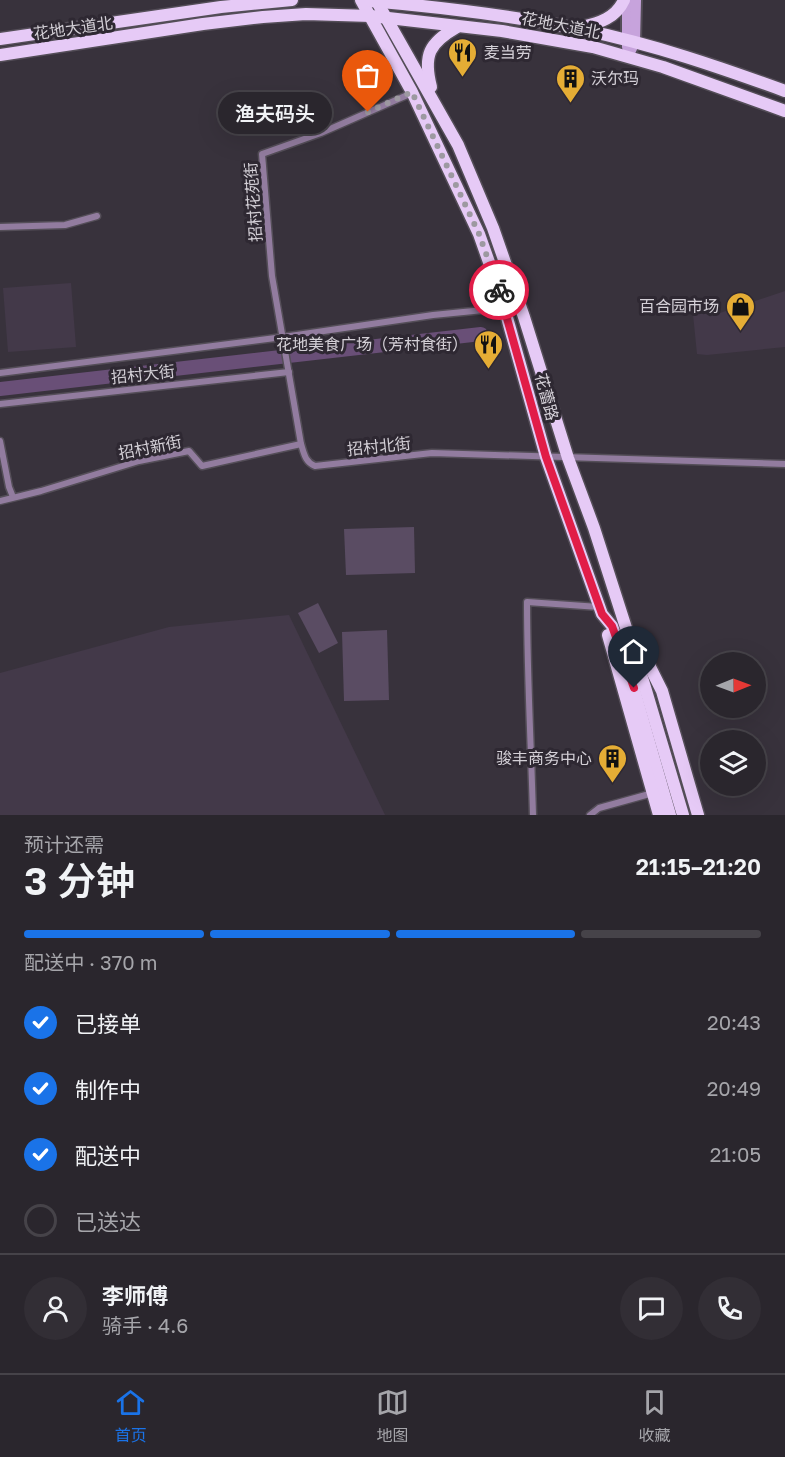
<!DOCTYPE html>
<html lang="zh">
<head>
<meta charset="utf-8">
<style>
	:root { --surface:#2a262d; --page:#322e35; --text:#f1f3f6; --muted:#a5a5aa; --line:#464349; --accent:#1a73e8 }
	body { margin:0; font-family:"Golos Text","Noto Sans SC",sans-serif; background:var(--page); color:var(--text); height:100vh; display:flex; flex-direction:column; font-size:22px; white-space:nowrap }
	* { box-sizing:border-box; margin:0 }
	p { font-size:20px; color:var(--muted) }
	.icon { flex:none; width:33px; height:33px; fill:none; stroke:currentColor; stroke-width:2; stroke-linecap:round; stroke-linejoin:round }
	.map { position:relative; height:815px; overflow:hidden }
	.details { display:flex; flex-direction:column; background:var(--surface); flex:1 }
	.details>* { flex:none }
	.needle { width:39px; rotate:89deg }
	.fabs { position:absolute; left:700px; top:652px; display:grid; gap:12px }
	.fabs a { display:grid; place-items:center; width:66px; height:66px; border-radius:50%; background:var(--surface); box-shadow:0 6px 24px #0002,0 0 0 2px var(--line); font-size:30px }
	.pin { position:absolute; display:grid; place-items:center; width:51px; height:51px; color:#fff; margin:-62px -26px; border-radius:50% 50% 50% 0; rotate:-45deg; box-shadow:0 0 6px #0007 }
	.pin .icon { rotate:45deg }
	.courier { position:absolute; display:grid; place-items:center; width:60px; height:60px; margin:-30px; border:4px solid #e11d48; border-radius:50%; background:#fff; color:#222; box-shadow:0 2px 8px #0007 }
	.bubble { position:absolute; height:42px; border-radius:21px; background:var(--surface); box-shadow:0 6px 24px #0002,0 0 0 2px var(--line); font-size:20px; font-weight:600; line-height:42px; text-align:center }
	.summary em { font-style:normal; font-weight:600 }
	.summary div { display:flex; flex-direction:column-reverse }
	.summary { display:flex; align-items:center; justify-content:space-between; height:102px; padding:0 24px }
	h1 { font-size:39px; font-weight:600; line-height:45px }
	.bar { display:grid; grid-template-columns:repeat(4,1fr); gap:9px 6px; align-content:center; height:72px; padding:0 24px }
	.bar i { height:8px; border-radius:4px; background:var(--line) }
	.bar .selected { background:var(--accent) }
	.bar p { grid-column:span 4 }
	.line { display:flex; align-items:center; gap:15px; padding:0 24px; border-top:2px solid var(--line) }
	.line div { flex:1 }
	.round { display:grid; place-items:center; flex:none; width:63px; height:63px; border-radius:32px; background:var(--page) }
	ol { padding:0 24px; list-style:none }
	li { display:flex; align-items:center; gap:18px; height:66px }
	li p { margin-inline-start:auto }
	li .icon { padding:6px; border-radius:50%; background:var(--accent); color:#fff; stroke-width:4 }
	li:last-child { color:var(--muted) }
	li i { width:33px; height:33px; border:3px solid var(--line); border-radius:50% }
	.tab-bar { display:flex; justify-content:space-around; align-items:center; height:84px; border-top:2px solid var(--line); background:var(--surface); font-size:16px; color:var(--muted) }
	.tab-bar a { display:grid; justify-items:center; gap:3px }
	.tab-bar .selected { color:var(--accent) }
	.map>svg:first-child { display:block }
	.built { fill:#433949 }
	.green { fill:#5a4c63 }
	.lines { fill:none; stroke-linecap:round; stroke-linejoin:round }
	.river { stroke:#694f77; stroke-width:14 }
	.street-casing { stroke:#544e58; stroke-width:9 }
	.secondary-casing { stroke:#544e58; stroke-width:14 }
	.primary-casing { stroke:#544e58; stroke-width:15 }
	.street { stroke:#927c9f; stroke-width:6 }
	.secondary { stroke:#c7a3dc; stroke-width:10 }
	.primary { stroke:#e6caf6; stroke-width:12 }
	.done { stroke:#9d99a1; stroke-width:6; stroke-dasharray:0 10.8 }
	.route { stroke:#e11d48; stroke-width:8 }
	.labels { text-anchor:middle; stroke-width:6; stroke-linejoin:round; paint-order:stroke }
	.street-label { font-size:16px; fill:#d4d0d7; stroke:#2e2832 }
	.poi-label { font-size:16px; fill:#d4d0d7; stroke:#2e2832; text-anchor:end }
</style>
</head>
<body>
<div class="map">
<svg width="785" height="815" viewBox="0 0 785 815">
	<rect width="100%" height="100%" fill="#38323c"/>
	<!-- built -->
	<g class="built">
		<polygon points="71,283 76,347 8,352 3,288"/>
		<polygon points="785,291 785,347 707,355 697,354 693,314 717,314"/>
		<polygon points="289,615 385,815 0,815 0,673 169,627"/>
	</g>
	<!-- green -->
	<g class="green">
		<polygon points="414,527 415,573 346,575 344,529"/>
		<polygon points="318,603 338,643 319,653 298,613"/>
		<polygon points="387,630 389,700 344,701 342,632"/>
	</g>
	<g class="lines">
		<!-- river -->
		<polyline class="river" points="0,389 481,334"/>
		<defs>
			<g id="street">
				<path d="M412 93 321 133 262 154 272 276 301 444C304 453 305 462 315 466L432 453 785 464"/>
				<polyline points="0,227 65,225 97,216"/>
				<polyline points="0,373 283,337 433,315 504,308"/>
				<polyline points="0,404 289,372"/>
				<polyline points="0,441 9,487 13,497"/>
				<polyline points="0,501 41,491 139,461 189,451 202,466 301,444"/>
				<path d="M533 815C531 744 527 673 527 602L599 607"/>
				<polyline points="590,815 599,808 653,793"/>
			</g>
			<g id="secondary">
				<polyline points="627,0 627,47"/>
				<polyline points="628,57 635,42 636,0"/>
			</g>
			<g id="primary">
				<polyline points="361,0 412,92 479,234 501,296 546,457 602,614 612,626 630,676 670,815"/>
				<polyline points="376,0 458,145 493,228 524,317 568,458 594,528 645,687 683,815"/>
				<path d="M370 1C441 7 514 16 584 30 652 44 719 67 785 91"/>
				<path d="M582 27C599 23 616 18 624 0"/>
				<polyline points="0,39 221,7 292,0"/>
				<polyline points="0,55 203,24 263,17 306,14 371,16 502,31 593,47 663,67 785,111"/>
				<path d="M431 87C423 55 429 43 457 27"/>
				<polyline points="608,635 659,815"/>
				<polyline points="636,639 662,691 698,815"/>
			</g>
		</defs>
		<!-- street casing -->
		<use href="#street" class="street-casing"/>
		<!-- secondary casing -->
		<use href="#secondary" class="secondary-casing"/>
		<!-- primary casing -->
		<use href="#primary" class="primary-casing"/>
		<!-- street -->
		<use href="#street" class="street"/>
		<!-- secondary -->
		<use href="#secondary" class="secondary"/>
		<!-- primary -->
		<use href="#primary" class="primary"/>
	</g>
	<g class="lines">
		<!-- done -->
		<polyline class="done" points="368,112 412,92 479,234 499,290"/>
		<!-- route -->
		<polyline class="route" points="499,290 546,457 602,614 612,626 634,688"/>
	</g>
	<!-- icons -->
	<defs>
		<symbol id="restaurant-pin" viewBox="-11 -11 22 30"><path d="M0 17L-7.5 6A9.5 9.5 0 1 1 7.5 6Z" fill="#e5ad35" stroke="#2e2832"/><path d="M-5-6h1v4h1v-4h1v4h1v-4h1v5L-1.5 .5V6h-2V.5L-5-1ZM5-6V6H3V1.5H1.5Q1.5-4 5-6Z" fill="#111"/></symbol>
		<symbol id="building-pin" viewBox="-11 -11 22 30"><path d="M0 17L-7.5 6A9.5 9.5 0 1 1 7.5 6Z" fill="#e5ad35" stroke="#2e2832"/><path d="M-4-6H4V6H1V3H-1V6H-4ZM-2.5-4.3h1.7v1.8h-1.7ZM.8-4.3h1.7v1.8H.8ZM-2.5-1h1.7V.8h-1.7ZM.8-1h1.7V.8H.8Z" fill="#111"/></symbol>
		<symbol id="shop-pin" viewBox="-11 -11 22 30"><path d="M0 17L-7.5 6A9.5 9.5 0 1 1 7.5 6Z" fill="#e5ad35" stroke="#2e2832"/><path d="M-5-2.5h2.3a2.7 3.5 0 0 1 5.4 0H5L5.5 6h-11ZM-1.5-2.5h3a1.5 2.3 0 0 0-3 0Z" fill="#111"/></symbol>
	</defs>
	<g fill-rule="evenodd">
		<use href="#restaurant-pin" x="446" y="36" width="33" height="45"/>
		<use href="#building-pin" x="554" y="62" width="33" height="45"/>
		<use href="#shop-pin" x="724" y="290" width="33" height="45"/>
		<use href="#restaurant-pin" x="472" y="328" width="33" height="45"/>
		<use href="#building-pin" x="596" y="742" width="33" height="45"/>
	</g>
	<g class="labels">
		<!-- street labels -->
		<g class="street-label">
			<text transform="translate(561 25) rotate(11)" y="6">花地大道北</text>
			<text transform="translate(73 28) rotate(-8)" y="6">花地大道北</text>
			<text transform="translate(253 202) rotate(-94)" y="6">招村花苑街</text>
			<text transform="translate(143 374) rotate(-6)" y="6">招村大街</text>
			<text transform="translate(547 397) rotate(75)" y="6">花蕾路</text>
			<text transform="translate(379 446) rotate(-6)" y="6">招村北街</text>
			<text transform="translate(150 447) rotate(-11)" y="6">招村新街</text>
		</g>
		<!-- poi labels -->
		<g class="poi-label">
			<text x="484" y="58" text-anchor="start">麦当劳</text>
			<text x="591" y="84" text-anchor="start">沃尔玛</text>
			<text x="719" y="312">百合园市场</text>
			<text x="468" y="350">花地美食广场（芳村食街）</text>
			<text x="592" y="764">骏丰商务中心</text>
		</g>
	</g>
</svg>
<div class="fabs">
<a><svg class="needle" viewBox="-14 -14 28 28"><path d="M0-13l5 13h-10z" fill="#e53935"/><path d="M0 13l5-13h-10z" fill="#a5a5aa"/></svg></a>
<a><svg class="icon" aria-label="layers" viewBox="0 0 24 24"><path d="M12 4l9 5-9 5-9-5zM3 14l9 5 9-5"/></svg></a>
</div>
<div class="pin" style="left:368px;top:112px;background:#ea580c"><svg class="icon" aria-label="bag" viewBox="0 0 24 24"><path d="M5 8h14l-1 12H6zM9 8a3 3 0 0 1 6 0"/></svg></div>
<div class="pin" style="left:634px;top:688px;background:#1f2937"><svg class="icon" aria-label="home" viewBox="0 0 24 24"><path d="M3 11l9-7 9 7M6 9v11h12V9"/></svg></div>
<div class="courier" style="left:499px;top:290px"><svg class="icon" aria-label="bike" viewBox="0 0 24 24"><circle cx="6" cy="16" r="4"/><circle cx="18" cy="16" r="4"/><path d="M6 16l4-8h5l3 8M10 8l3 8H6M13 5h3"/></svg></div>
<div class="bubble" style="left:218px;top:92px;width:114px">渔夫码头</div>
</div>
<section class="details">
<div class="summary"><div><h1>3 分钟</h1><p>预计还需</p></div><em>21:15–21:20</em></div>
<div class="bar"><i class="selected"></i><i class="selected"></i><i class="selected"></i><i></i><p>配送中 · 370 m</p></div>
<ol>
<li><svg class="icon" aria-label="check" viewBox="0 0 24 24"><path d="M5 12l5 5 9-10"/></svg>已接单<p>20:43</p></li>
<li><svg class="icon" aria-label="check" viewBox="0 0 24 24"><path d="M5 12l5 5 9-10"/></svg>制作中<p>20:49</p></li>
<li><svg class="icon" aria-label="check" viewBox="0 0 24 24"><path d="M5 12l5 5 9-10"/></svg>配送中<p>21:05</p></li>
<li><i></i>已送达</li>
</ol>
<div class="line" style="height:108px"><a class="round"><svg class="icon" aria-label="person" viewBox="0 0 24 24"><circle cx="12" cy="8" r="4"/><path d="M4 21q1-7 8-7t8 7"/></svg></a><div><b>李师傅</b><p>骑手 · 4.6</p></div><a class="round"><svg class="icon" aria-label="chat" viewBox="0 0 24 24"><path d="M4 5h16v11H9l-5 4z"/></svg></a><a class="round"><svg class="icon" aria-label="phone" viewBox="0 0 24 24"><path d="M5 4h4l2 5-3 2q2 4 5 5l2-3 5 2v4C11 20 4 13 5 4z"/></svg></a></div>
</section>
<nav class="tab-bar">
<a class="selected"><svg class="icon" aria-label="home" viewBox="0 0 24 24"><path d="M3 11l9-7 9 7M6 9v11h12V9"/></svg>首页</a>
<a><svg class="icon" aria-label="map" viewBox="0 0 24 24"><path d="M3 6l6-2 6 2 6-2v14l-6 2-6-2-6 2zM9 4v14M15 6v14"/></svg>地图</a>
<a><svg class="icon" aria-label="saved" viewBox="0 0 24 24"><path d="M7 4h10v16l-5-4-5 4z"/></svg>收藏</a>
</nav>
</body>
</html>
